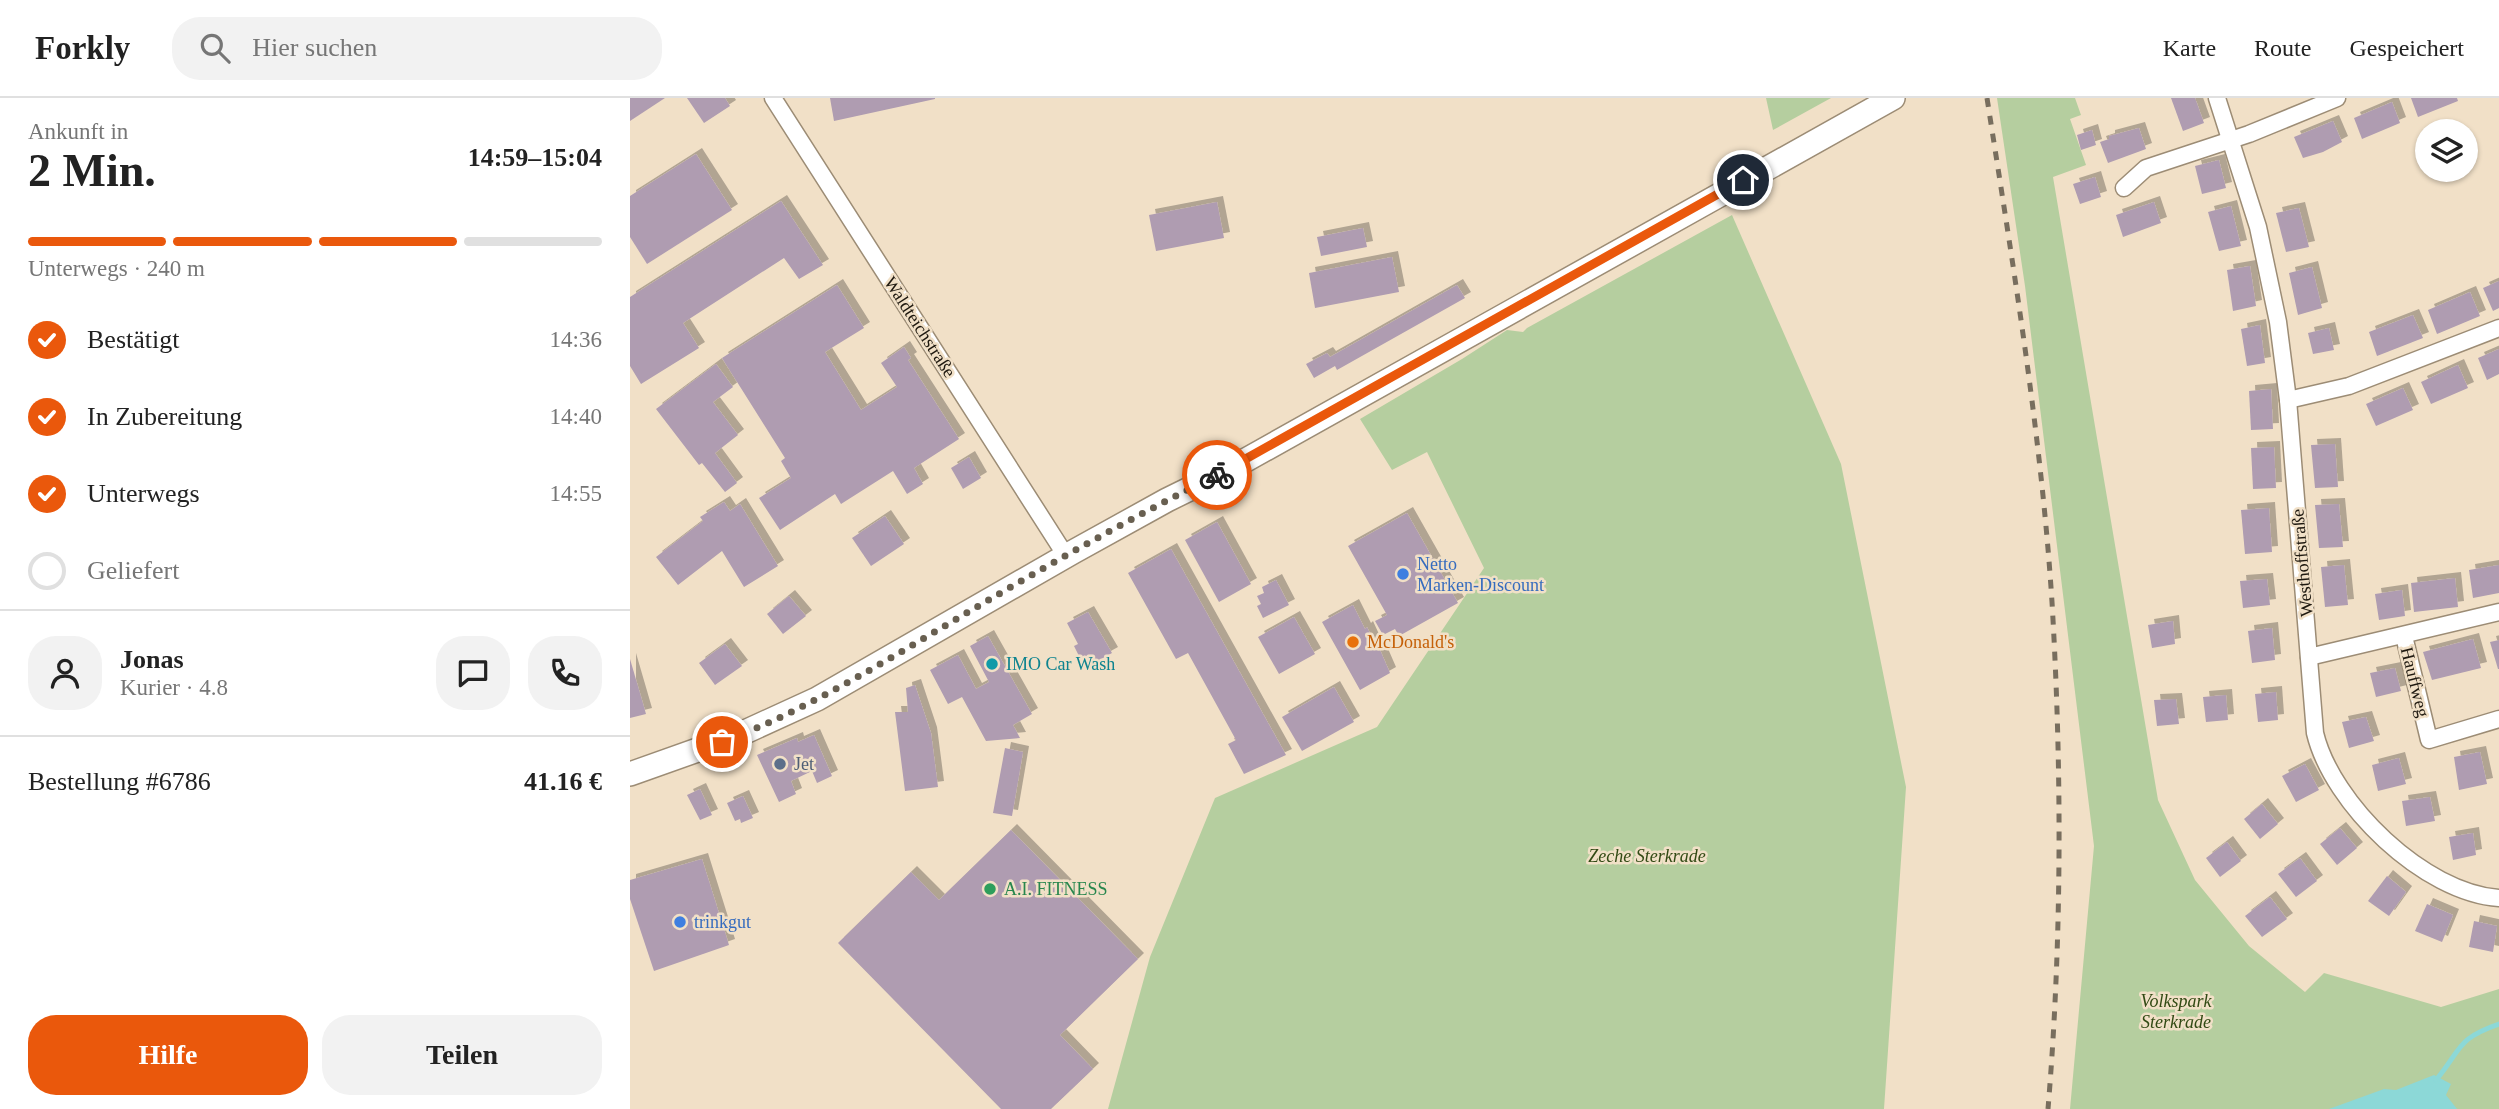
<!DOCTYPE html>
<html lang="de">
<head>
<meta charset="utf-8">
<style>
	:root { --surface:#fff; --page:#f2f2f2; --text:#222; --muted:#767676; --line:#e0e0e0; --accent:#ea580c }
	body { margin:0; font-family:Georgia,serif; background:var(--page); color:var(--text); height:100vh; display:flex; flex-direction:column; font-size:26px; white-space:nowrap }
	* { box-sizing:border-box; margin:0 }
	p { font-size:23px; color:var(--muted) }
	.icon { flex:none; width:38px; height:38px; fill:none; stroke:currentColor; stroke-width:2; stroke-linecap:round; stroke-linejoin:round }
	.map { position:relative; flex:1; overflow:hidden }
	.sheet { display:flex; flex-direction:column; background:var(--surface); width:630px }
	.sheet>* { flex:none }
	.buttons { position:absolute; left:1785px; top:21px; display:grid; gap:14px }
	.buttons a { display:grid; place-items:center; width:63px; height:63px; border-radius:50%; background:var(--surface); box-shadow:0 2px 5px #0004; font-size:35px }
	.pin { position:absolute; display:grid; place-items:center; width:60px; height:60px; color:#fff; margin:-30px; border:4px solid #fff; border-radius:50%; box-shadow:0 2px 7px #0007 }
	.courier { position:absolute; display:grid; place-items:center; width:70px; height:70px; margin:-35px; border:5px solid #ea580c; border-radius:50%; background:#fff; color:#222; box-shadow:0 2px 9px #0007 }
	.headline em { font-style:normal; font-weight:800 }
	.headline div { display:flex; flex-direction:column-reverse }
	.headline { display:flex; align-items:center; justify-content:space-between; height:119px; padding:0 28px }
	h1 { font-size:46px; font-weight:800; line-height:52px }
	.bar { display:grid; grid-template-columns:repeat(4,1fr); gap:10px 7px; align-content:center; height:84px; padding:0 28px }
	.bar i { height:9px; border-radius:5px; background:var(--line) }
	.bar .active { background:var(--accent) }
	.bar p { grid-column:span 4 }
	.line { display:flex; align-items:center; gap:18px; padding:0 28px; border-top:2px solid var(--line) }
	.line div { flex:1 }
	.round { display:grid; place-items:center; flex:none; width:74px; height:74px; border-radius:28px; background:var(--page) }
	ol { padding:0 28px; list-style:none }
	li { display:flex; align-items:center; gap:21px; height:77px }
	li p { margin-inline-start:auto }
	li .icon { padding:7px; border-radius:50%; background:var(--accent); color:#fff; stroke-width:4 }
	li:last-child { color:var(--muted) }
	li i { width:38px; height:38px; border:4px solid var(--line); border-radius:50% }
	.action { display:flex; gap:14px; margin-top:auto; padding:14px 28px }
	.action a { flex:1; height:80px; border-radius:28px; background:var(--accent); color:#fff; font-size:28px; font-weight:800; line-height:80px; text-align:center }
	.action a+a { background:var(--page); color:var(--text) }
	header { display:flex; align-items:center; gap:42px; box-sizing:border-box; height:98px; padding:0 35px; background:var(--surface); border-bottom:2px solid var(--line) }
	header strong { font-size:33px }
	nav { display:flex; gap:38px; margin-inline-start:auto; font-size:24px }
	.search { width:490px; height:63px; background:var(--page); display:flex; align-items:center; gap:18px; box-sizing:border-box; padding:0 24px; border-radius:28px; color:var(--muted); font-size:26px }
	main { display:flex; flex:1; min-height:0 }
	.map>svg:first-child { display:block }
	.green { fill:#b5ce9f }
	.water { fill:#8cd8d7 }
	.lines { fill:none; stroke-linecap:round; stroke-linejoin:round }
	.stream { stroke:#8cd8d7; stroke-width:5 }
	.building { fill:#af9cb1; filter:url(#shadow) }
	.street-casing { stroke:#9c8c75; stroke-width:19 }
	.secondary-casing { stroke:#9c8c75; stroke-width:26 }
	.street { stroke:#fff; stroke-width:16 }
	.secondary { stroke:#fff; stroke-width:23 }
	.rail { stroke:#786e5e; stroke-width:5; stroke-dasharray:9 9; stroke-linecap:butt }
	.done { stroke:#685f50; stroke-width:7; stroke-dasharray:0 12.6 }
	.route { stroke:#ea580c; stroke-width:9 }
	.shop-dot { fill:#3f7fe0; stroke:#f1e0c7; stroke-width:2.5 }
	.food-dot { fill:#e8710a; stroke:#f1e0c7; stroke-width:2.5 }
	.culture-dot { fill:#0f9aa8; stroke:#f1e0c7; stroke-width:2.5 }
	.service-dot { fill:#5c6f8a; stroke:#f1e0c7; stroke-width:2.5 }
	.leisure-dot { fill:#2e9e5b; stroke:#f1e0c7; stroke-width:2.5 }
	.labels { text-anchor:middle; stroke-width:5; stroke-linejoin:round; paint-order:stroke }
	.street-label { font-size:18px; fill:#1f1910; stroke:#f1e0c7 }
	.shop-label { font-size:18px; fill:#366cbe; stroke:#f1e0c7; text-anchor:start }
	.food-label { font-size:18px; fill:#c56008; stroke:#f1e0c7; text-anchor:start }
	.culture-label { font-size:18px; fill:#0d838f; stroke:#f1e0c7; text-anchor:start }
	.service-label { font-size:18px; fill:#4e5e75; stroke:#f1e0c7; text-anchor:start }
	.park-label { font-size:18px; font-style:italic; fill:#324a14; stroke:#f1e0c7 }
	.leisure-label { font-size:18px; fill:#27864d; stroke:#f1e0c7; text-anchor:start }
</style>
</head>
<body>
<header>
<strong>Forkly</strong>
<div class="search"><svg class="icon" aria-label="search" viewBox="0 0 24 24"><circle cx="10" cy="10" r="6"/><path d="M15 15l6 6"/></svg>Hier suchen</div>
<nav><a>Karte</a><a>Route</a><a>Gespeichert</a></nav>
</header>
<main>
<section class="sheet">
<div class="headline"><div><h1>2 Min.</h1><p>Ankunft in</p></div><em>14:59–15:04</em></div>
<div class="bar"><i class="active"></i><i class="active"></i><i class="active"></i><i></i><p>Unterwegs · 240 m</p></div>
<ol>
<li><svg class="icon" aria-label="check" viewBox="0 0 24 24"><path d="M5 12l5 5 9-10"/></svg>Bestätigt<p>14:36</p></li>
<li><svg class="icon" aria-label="check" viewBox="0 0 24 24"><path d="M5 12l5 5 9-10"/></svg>In Zubereitung<p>14:40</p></li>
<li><svg class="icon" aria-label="check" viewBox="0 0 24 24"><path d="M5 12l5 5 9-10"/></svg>Unterwegs<p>14:55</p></li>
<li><i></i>Geliefert</li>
</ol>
<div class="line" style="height:126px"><a class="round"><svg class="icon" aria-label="person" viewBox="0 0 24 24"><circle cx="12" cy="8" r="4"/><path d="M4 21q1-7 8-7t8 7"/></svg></a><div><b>Jonas</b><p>Kurier · 4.8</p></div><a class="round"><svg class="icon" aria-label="chat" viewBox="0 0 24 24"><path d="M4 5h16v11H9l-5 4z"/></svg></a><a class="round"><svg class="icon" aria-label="phone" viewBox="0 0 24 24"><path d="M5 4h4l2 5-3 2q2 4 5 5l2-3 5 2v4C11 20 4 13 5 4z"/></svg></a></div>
<div class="line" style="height:91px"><div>Bestellung #6786</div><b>41.16 €</b></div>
<div class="action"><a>Hilfe</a><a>Teilen</a></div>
</section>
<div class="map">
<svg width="1869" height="1011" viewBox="0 0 1869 1011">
	<defs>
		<filter id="shadow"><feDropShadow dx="6" dy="-6" stdDeviation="0" flood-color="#0004"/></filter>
	</defs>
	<rect width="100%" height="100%" fill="#f1e0c7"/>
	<!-- green -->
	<g class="green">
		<polygon points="1136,0 1201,0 1143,32"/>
		<polygon points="1367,0 1445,0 1451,17 1440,21 1456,67 1423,79 1528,702 1565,782 1619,848 1675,894 1694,875 1811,909 1869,891 1869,1011 1440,1011 1464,748 1395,188"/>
		<polygon points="1102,117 1211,366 1276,689 1254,1011 478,1011 520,859 585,700 747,629 854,470 797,354 762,372 730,321 832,261 877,232 893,234 897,230"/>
	</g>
	<!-- water -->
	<polygon class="water" points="1804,977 1821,986 1816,997 1827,1011 1699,1011 1754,991 1766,992"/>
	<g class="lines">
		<!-- stream -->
		<path class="stream" d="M1806 982C1831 952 1827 940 1869 926"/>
	</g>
	<!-- building -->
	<g class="building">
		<polygon points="0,0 35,0 0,23"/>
		<polygon points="57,0 95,0 100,8 74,25"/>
		<polygon points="200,0 305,0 305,1 204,23"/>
		<polygon points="1541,0 1565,0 1574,25 1553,33"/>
		<polygon points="1781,0 1827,0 1828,3 1788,19"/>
		<polygon points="1762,4 1770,25 1732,41 1724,20"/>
		<polygon points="1703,23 1712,44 1693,54 1673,60 1664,39"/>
		<polygon points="1509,30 1516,51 1478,65 1470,44 1479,41 1479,38"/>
		<polygon points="1462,32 1466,47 1451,52 1447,37"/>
		<polygon points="66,56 102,112 17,166 0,139 0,98"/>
		<polygon points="1589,62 1596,90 1572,96 1565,68"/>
		<polygon points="1465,79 1471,99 1450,106 1443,86"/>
		<polygon points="151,103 193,167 169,181 154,160 53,225 69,250 11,286 0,268 0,199"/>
		<polygon points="587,104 594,140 526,153 519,117"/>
		<polygon points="1524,104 1531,125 1493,139 1486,117"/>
		<polygon points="1601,108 1611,148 1589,153 1578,114"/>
		<polygon points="1669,110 1679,149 1656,154 1646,115"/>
		<polygon points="733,130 737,149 691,158 687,139"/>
		<polygon points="762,159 769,194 685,210 679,175"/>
		<polygon points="1620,168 1626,208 1603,213 1597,172"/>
		<polygon points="1682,169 1692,210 1668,217 1659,175"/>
		<polygon points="1869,183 1869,210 1863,213 1853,190"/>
		<polygon points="207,187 234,230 195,254 231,312 267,289 251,265 274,249 281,260 278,262 329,341 284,370 293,386 277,396 263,373 211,406 205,396 150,432 129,400 161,380 151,363 155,360 92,260"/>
		<polygon points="827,187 835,200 707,272 705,268 684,280 676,266 697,255 700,259"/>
		<polygon points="1840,194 1850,218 1807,236 1798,212"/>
		<polygon points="1783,217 1793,240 1747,258 1739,234"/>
		<polygon points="1630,227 1635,265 1617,268 1611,231"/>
		<polygon points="1699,230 1704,252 1683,256 1678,235"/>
		<polygon points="1869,251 1869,276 1857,282 1848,260"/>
		<polygon points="86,266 103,289 83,304 108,337 85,355 107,385 95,394 72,365 69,367 26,311"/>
		<polygon points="1828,267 1838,290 1801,306 1791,284"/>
		<polygon points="1773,290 1783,312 1746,328 1736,306"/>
		<polygon points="1641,291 1643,331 1621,332 1619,293"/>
		<polygon points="1705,346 1708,389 1685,390 1681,347"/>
		<polygon points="1644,349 1646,390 1623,391 1621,350"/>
		<polygon points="339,359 351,380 333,391 321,370"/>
		<polygon points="94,404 100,413 110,406 148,468 114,489 92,453 48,487 26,459 73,423 70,419"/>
		<polygon points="1709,406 1713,449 1689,450 1685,407"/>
		<polygon points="1639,410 1642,454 1615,456 1611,412"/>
		<polygon points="777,415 828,505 769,538 765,531 753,537 745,523 757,517 718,448"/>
		<polygon points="255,418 274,446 241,468 222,440"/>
		<polygon points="587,424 621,486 589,504 555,442"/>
		<polygon points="541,451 656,657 614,676 598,646 606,642 558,555 546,561 498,475"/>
		<polygon points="1714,467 1718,507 1695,509 1691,469"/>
		<polygon points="1869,467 1869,495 1843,500 1839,472"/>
		<polygon points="1825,480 1828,509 1784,514 1781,485"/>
		<polygon points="1637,481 1640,507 1613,510 1610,483"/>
		<polygon points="646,482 659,507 633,520 627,508 631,506 627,498 634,495 632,489"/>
		<polygon points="1772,492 1775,518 1749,522 1745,496"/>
		<polygon points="159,498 176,518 153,536 137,516"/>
		<polygon points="723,507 735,531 737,529 748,553 750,552 760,575 730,592 692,524"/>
		<polygon points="458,514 482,555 455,570 444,548 448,546 437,525"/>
		<polygon points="664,519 685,556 649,576 628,539"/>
		<polygon points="1543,523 1545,546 1522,550 1518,527"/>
		<polygon points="1642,530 1645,562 1622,565 1618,533"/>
		<polygon points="358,538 402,616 383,627 390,640 356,643 332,599 318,606 300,572 328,557 346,591 359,584 340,548"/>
		<polygon points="1843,541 1851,570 1802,582 1793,554"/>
		<polygon points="1869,542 1869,571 1868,571 1860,544"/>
		<polygon points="95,546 112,568 85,587 69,565"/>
		<polygon points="0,561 16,616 0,620"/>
		<polygon points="1765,570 1771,593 1746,599 1740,575"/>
		<polygon points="285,587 301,635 308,689 275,693 265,614 278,614 276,590"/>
		<polygon points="704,589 724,624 672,653 652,619"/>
		<polygon points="1646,594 1648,622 1628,624 1625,596"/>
		<polygon points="1596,597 1598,622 1576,624 1573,599"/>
		<polygon points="1546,601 1549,626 1527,628 1524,602"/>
		<polygon points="1736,619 1744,643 1719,650 1712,624"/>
		<polygon points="184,637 202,678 187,685 182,673 161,683 166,696 149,704 127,657 167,640 168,644"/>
		<polygon points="375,650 393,654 382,718 363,715"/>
		<polygon points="1850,654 1857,686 1829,692 1824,659"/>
		<polygon points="1769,660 1776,686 1748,693 1742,667"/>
		<polygon points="1675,666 1689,692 1666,704 1652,678"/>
		<polygon points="70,691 82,717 70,722 57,697"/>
		<polygon points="113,698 123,720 111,725 110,721 105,723 97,705"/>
		<polygon points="1800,699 1805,723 1776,728 1772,703"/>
		<polygon points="1632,706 1648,726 1630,741 1614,721"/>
		<polygon points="1710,730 1727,750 1707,767 1690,746"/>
		<polygon points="381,732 508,861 430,937 463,971 421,1011 371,1011 208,845 281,774 309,802"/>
		<polygon points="1843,735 1846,757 1823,762 1819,739"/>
		<polygon points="1597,744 1611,763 1590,779 1576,760"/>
		<polygon points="1670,760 1687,783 1666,799 1648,776"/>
		<polygon points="72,761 99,847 24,873 0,801 0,782"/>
		<polygon points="1757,778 1776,794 1759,818 1738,803"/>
		<polygon points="1640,799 1657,821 1632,839 1615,818"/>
		<polygon points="1797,806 1823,817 1812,844 1785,833"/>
		<polygon points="1844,823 1867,828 1863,854 1839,849"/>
	</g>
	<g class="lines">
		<defs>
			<g id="street">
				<polyline points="143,0 436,458"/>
				<path d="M1587 0 1628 129 1648 224 1658 302 1685 635C1702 706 1794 795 1869 800"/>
				<polyline points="1494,90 1516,70 1619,36 1707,0"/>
				<polyline points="1658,302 1719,288 1869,230"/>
				<polyline points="1774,538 1799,642 1869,621"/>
				<polyline points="1679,559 1869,514"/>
			</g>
			<polyline id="secondary" points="0,676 104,639 187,601 443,454 537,402 598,372 1263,0"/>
		</defs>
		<!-- street casing -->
		<use href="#street" class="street-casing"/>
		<!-- secondary casing -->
		<use href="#secondary" class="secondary-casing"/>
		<!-- street -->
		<use href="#street" class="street"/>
		<!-- secondary -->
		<use href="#secondary" class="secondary"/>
		<!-- rail -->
		<path class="rail" d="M1357 0C1383 167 1411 335 1422 504 1432 673 1432 842 1418 1011"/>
	</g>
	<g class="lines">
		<!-- done -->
		<path class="done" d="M92 644C180 611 260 560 340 513 421 465 503 419 587 377"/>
		<!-- route -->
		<polyline class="route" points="587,377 1113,82"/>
	</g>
	<!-- markers -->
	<g class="shop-dot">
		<circle cx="773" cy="476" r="7"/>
		<circle cx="50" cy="824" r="7"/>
	</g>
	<circle class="food-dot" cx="723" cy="544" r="7"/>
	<circle class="culture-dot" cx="362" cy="566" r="7"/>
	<circle class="service-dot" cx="150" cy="666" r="7"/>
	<circle class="leisure-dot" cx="360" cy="791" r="7"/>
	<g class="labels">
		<!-- street labels -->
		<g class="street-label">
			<text transform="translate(290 229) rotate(57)" y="6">Waldteichstraße</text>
			<text transform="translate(1672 465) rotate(-95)" y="6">Westhoffstraße</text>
			<text transform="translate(1785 584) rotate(76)" y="6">Hauffweg</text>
		</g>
		<!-- shop labels -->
		<g class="shop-label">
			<text x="787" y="472">Netto<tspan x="787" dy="21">Marken-Discount</tspan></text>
			<text x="64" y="830">trinkgut</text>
		</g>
		<!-- food labels -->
		<g class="food-label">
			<text x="737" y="550">McDonald's</text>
		</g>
		<!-- culture labels -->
		<g class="culture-label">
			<text x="376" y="572">IMO Car Wash</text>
		</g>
		<!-- service labels -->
		<g class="service-label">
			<text x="164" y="672">Jet</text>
		</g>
		<!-- park labels -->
		<g class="park-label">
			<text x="1017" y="764">Zeche Sterkrade</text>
			<text x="1546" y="909">Volkspark<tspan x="1546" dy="21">Sterkrade</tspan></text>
		</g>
		<!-- leisure labels -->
		<g class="leisure-label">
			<text x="374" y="797">A.I. FITNESS</text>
		</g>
	</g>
</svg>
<div class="buttons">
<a><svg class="icon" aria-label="layers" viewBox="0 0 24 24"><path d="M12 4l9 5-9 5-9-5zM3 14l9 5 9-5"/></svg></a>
</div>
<div class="pin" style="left:92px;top:644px;background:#ea580c"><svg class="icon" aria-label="bag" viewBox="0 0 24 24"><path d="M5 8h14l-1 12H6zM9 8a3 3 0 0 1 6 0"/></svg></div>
<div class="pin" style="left:1113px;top:82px;background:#1f2937"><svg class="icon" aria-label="home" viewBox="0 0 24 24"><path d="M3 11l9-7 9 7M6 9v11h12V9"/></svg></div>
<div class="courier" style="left:587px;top:377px"><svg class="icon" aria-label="bike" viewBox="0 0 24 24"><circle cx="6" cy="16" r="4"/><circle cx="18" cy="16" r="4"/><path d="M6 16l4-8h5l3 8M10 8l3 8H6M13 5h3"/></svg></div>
</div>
</main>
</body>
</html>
